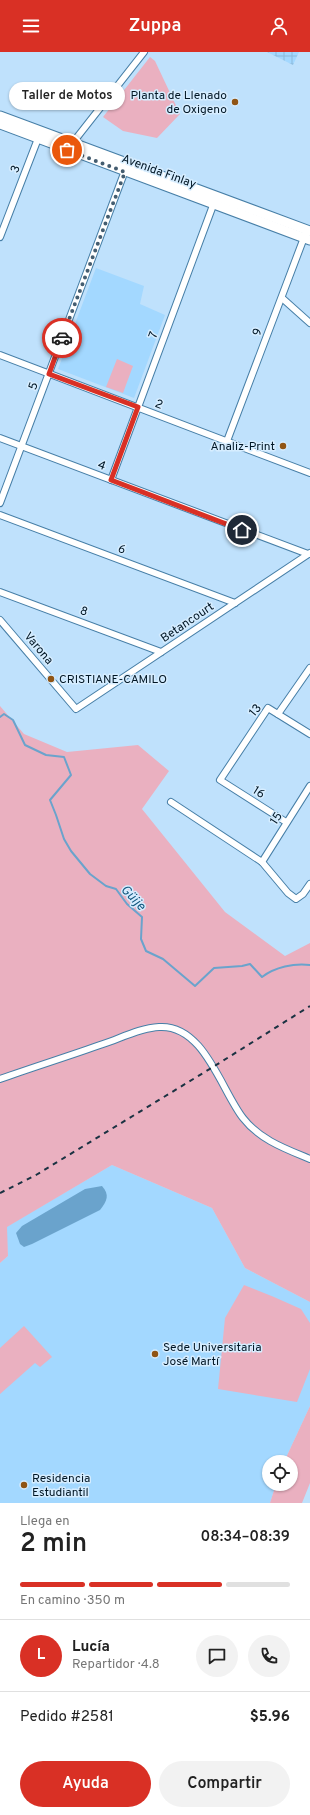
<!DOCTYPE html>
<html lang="es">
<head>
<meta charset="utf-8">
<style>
	:root { --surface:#fff; --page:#f2f2f2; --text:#222; --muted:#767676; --line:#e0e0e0; --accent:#d93025 }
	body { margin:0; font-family:Overpass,sans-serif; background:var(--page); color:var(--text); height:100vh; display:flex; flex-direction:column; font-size:15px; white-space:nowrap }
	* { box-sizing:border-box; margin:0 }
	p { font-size:13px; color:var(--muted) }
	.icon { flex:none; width:22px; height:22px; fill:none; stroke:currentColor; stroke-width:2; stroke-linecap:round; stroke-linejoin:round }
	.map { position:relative; height:1451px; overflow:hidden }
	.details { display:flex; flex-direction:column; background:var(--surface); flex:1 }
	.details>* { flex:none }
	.buttons { position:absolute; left:262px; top:1403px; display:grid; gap:8px }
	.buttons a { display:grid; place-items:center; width:36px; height:36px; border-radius:50%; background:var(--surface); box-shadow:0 1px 3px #0004; font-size:20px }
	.pin { position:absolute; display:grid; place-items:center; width:34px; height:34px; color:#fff; margin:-17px; border:2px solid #fff; border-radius:50%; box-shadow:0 1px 4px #0007 }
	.courier { position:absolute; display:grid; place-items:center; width:40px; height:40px; margin:-20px; border:3px solid #d93025; border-radius:50%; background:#fff; color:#222; box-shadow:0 1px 5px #0007 }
	.bubble { position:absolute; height:28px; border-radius:14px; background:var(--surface); box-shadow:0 1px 3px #0004; font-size:13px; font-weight:600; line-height:28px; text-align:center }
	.overview em { font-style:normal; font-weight:600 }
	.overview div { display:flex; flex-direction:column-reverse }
	.overview { display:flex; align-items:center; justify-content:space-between; height:68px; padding:0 20px }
	h1 { font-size:26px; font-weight:600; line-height:30px }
	.bar { display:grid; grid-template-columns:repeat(4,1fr); gap:6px 4px; align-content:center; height:48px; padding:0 20px }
	.bar i { height:5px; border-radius:3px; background:var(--line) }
	.bar .active { background:var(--accent) }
	.bar p { grid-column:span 4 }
	.line { display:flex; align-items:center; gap:10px; padding:0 20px; border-top:1px solid var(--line) }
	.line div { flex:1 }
	.round { display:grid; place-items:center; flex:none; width:42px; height:42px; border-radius:21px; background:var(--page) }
	.primary-button { display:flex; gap:8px; margin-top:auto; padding:8px 20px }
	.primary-button a { flex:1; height:46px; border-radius:24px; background:var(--accent); color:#fff; font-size:16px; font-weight:600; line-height:46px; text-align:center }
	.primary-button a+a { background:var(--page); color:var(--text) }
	header { display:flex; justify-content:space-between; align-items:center; height:52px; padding:0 20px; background:var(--accent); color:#fff; font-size:18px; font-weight:600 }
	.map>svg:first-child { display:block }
	.built { fill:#a3d8ff }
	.industrial { fill:url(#industrial-grid) }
	.green { fill:#eab0c0 }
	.water { fill:#6aa3cc }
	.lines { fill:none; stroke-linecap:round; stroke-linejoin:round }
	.stream { stroke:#6aa3cc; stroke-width:2 }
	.minor-casing { stroke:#477fa7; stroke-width:8 }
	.primary-casing { stroke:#477fa7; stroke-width:11 }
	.minor { stroke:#fff; stroke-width:6 }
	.primary { stroke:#fff; stroke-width:9 }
	.rail { stroke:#1b3242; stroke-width:2; stroke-dasharray:5 5; stroke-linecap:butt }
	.done { stroke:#445d70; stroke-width:4; stroke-dasharray:0 7.2 }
	.route { stroke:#d93025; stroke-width:5 }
	.poi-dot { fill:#905414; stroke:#d6edff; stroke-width:1.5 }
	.labels { text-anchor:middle; stroke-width:3; stroke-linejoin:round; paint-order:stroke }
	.poi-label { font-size:12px; fill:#011625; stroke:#d6edff; text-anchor:start }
	.street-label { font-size:12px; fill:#011625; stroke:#d6edff }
	.water-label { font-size:13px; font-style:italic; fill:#14577f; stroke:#d6edff }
</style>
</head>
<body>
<header><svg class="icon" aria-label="menu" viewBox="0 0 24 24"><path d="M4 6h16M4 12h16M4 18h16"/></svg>Zuppa<svg class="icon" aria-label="person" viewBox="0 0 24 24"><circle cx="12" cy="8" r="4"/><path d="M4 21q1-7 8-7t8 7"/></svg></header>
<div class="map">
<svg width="310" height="1451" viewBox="0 0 310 1451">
	<defs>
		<pattern id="industrial-grid" width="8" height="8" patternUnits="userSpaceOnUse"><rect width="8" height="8" fill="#a3d8ff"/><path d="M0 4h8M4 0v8" fill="none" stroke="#8bb9da"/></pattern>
	</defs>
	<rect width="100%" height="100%" fill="#bfe1fc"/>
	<!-- built -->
	<g class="built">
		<polygon points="96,216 144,234 140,252 165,263 134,346 58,317"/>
		<polygon points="112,1113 212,1156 245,1216 310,1250 310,1354 284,1410 269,1410 269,1432 276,1432 270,1451 0,1451 0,1211 8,1204 6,1175"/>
	</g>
	<!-- industrial -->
	<polygon class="industrial" points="267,0 299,0 293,13"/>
	<!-- green -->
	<g class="green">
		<polygon points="150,5 155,9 180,62 157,86 123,79 103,65"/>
		<polygon points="117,307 133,314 123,341 106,335"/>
		<polygon points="0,654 24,682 67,700 138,693 169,719 142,757 225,860 285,904 310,891 310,1250 245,1216 212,1156 112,1113 7,1175 8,1204 0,1211"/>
		<polygon points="244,1233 274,1245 301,1257 310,1271 310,1317 297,1350 218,1337 225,1266"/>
		<polygon points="24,1274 52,1305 40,1315 35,1311 0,1342 0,1296"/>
		<polygon points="310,1354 310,1431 302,1451 270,1451 276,1432 291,1432 291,1410 284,1410"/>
	</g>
	<!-- water -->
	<path class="water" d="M102 1134C110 1143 107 1149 100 1158L32 1192 24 1195 20 1192 16 1181 22 1174 85 1137Z"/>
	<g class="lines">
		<!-- stream -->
		<path class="stream" d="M0 665 4 662 13 668 25 693 46 703 64 705 71 723 50 748 56 763 64 787 71 799 90 822 106 834 116 837 127 852 142 865 141 887 146 899 163 907 195 934 214 916 242 914 250 912 262 925C275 915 294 911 310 913"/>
		<defs>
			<g id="minor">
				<polyline points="71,93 144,0"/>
				<polyline points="0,185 39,84"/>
				<polyline points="282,246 310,271"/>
				<polyline points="0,303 310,421"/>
				<polyline points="0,386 308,502"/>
				<polyline points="227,389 305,183"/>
				<polyline points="111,428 215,148"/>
				<polyline points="0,451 126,116"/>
				<polyline points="0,463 235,551"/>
				<polyline points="0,540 161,600"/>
				<polyline points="0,568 76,657 310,501"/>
				<polyline points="278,662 310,616"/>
				<polyline points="171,750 262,810 288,841 296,847 303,842 310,832"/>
				<polyline points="286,770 220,728 268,656 310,682"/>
				<polyline points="262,810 310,734"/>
				<path d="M0 1027C34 1015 69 1004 103 992 121 986 140 976 159 975 204 972 221 1038 243 1066 260 1088 286 1097 310 1107"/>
			</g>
			<g id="primary">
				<polyline points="0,64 310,179"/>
				<polyline points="0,72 310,188"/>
			</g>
		</defs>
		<!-- minor casing -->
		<use href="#minor" class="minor-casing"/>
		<!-- primary casing -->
		<use href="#primary" class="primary-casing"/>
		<!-- minor -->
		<use href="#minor" class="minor"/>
		<!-- primary -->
		<use href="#primary" class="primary"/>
		<!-- rail -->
		<polyline class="rail" points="0,1141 36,1123 213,1015 310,954"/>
	</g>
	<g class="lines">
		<!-- done -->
		<polyline class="done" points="62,286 125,120 67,98"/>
		<!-- route -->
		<polyline class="route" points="62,286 49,322 138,355 111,428 242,478"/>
	</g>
	<!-- markers -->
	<g class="poi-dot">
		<circle cx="235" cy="50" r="4"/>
		<circle cx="283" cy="394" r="4"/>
		<circle cx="51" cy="627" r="4"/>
		<circle cx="155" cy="1302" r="4"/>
		<circle cx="24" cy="1433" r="4"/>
	</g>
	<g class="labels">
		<!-- poi labels -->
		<g class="poi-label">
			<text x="227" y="47" text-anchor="end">Planta de Llenado<tspan x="227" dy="14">de Oxigeno</tspan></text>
			<text x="275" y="398" text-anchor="end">Analiz-Print</text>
			<text x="59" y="631">CRISTIANE-CAMILO</text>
			<text x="163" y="1299">Sede Universitaria<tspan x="163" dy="14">José Martí</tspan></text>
			<text x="32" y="1430">Residencia<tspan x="32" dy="14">Estudiantil</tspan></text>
		</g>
		<!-- street labels -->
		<g class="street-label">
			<text transform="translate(15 117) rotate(-69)" y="4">3</text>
			<text transform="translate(159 119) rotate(20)" y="4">Avenida Finlay</text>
			<text transform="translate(257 280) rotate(-69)" y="4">9</text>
			<text transform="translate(153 283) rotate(-70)" y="4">7</text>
			<text transform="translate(33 334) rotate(-70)" y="4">5</text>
			<text transform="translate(159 352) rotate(21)" y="4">2</text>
			<text transform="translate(102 413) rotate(21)" y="4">4</text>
			<text transform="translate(122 497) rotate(20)" y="4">6</text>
			<text transform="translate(84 559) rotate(20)" y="4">8</text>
			<text transform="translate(187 570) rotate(-34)" y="4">Betancourt</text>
			<text transform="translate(39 596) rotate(50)" y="4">Varona</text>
			<text transform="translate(255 658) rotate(-50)" y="4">13</text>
			<text transform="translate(259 740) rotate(32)" y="4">16</text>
			<text transform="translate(276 766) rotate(-57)" y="4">15</text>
		</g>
		<!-- water labels -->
		<g class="water-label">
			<text transform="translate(134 845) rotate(46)" y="5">Güije</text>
		</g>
	</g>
</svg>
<div class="buttons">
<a><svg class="icon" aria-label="locate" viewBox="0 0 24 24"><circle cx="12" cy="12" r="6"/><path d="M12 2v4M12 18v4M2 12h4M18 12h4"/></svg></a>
</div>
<div class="pin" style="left:67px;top:98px;background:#ea580c"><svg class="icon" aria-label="bag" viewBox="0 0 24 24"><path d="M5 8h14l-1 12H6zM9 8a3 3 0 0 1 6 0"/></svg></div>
<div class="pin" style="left:242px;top:478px;background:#1f2937"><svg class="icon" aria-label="home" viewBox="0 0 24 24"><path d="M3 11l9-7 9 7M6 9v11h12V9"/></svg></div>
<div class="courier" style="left:62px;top:286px"><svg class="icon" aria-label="car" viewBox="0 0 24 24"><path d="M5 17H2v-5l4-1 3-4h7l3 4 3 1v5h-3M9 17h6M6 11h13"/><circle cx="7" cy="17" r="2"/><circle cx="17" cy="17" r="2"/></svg></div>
<div class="bubble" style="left:9px;top:30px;width:116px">Taller de Motos</div>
</div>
<section class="details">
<div class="overview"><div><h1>2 min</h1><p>Llega en</p></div><em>08:34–08:39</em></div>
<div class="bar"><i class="active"></i><i class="active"></i><i class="active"></i><i></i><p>En camino · 350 m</p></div>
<div class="line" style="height:72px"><b class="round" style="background:var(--accent);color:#fff">L</b><div><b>Lucía</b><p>Repartidor · 4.8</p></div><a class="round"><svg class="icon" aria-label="chat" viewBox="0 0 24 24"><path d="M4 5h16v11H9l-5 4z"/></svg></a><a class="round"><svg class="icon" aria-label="phone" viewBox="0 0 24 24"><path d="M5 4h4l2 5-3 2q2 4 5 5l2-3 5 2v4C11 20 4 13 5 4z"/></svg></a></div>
<div class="line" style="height:52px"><div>Pedido #2581</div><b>$5.96</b></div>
<div class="primary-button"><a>Ayuda</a><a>Compartir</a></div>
</section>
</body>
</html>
